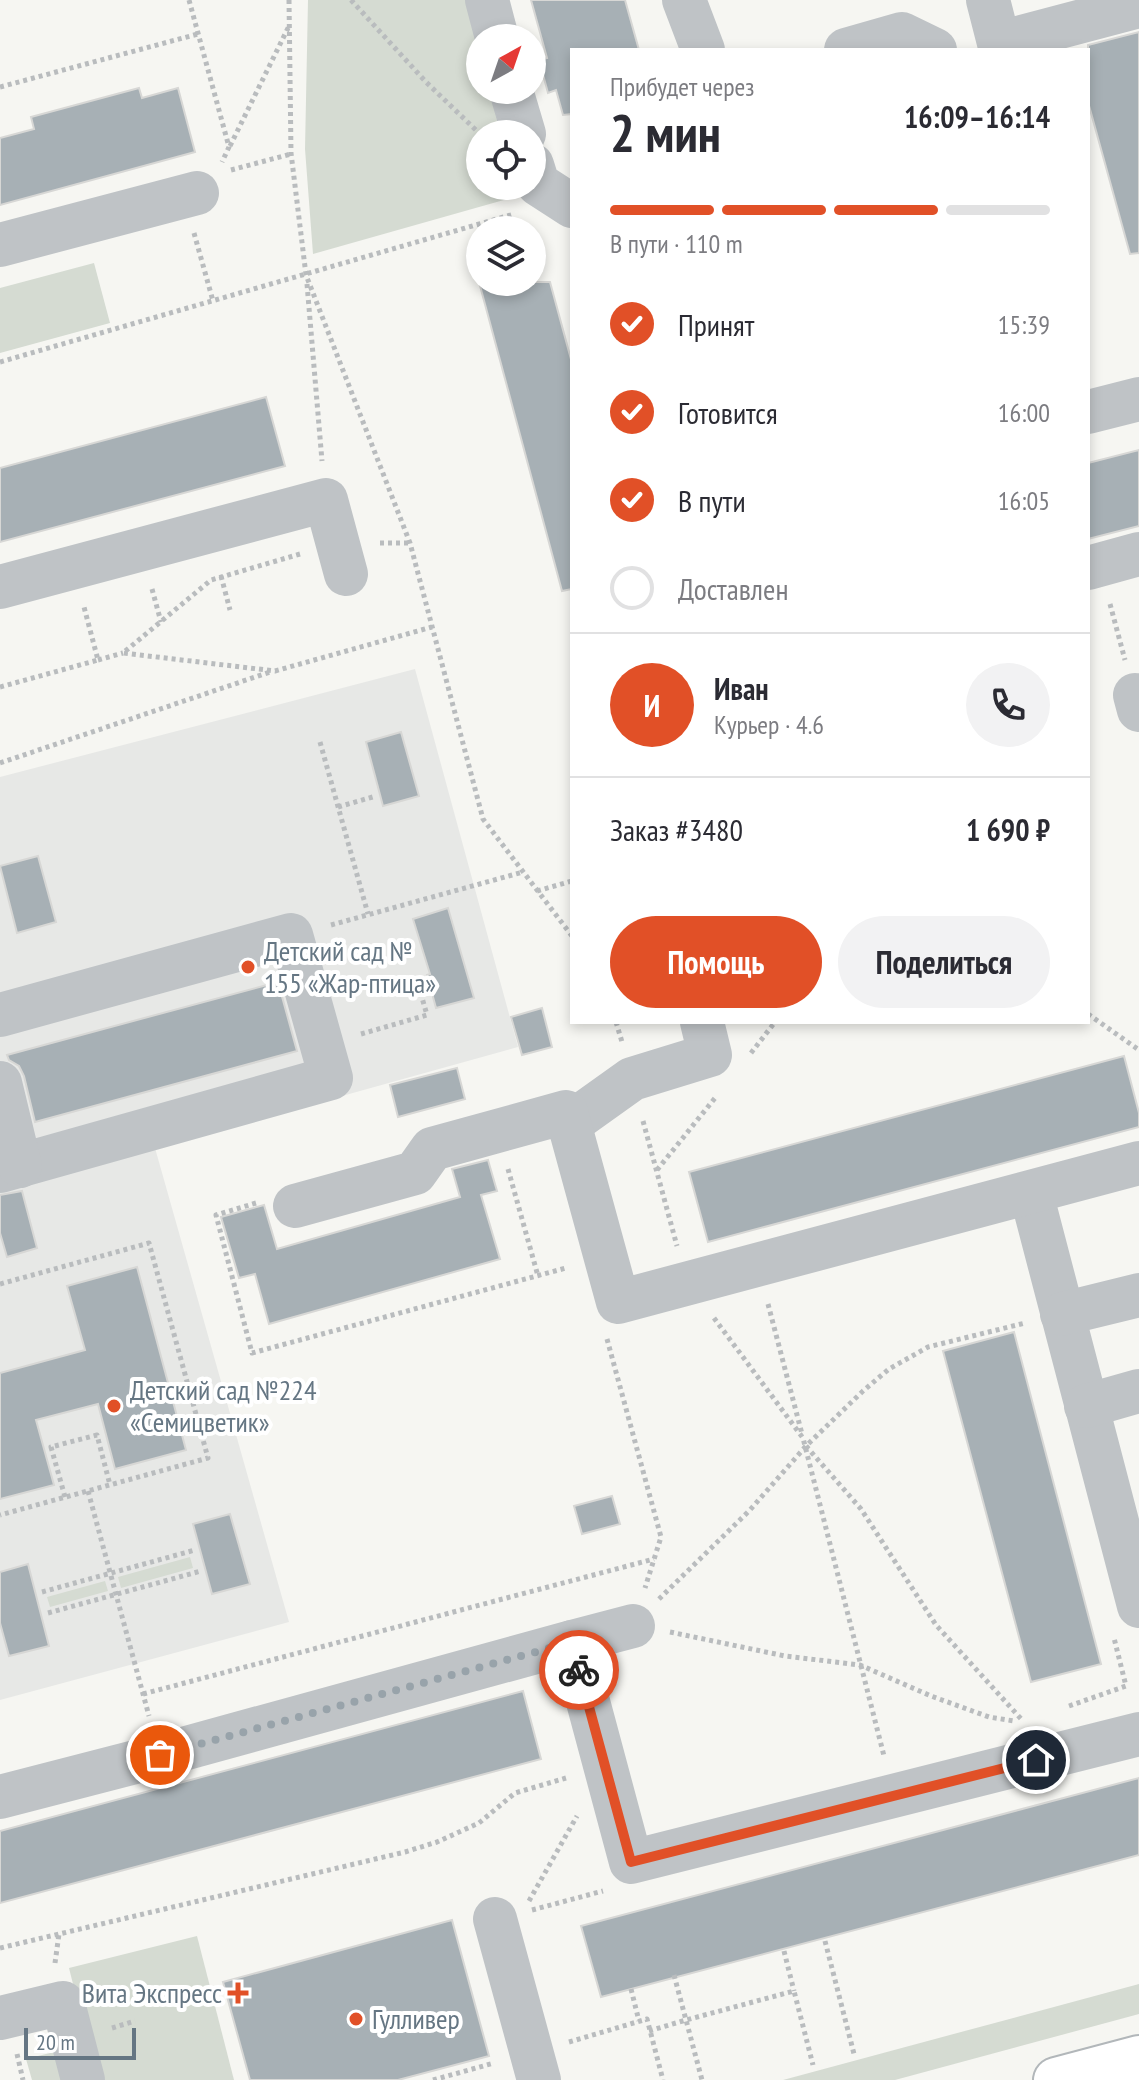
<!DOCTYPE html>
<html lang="ru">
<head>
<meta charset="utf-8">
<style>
	:root { --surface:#fff; --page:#f2f2f3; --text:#2b2b33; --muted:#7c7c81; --line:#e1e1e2; --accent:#e15027 }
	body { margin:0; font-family:"PT Sans Narrow",sans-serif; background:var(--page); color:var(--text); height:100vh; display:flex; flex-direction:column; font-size:30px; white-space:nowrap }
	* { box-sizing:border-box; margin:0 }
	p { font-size:26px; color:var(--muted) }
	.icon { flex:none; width:44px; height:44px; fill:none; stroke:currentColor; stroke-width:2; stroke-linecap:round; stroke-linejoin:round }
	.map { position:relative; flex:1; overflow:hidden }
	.sheet { position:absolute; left:570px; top:48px; width:520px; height:976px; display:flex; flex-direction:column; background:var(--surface); border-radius:0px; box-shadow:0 4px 12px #0003 }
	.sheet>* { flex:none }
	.needle { width:52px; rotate:40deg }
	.buttons { position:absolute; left:466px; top:24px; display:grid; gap:16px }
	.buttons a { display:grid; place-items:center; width:80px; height:80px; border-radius:50%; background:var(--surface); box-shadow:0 4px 12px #0003; font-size:40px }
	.scale { position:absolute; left:24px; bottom:20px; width:112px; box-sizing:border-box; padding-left:8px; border:4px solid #657683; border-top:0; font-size:22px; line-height:28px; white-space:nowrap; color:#657683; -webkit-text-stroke:6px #fff; paint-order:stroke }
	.pin { position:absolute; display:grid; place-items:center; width:68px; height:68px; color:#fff; margin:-34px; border:4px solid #fff; border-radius:50%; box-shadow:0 2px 8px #0007 }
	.courier { position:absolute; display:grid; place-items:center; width:80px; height:80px; margin:-40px; border:6px solid #e15027; border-radius:50%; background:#fff; color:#222; box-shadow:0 2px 10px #0007 }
	.summary em { font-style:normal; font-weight:800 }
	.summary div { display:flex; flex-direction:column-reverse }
	.summary { display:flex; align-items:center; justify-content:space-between; height:136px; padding:0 40px }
	h1 { font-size:52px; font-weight:800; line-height:60px }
	.bar { display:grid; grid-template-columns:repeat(4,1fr); gap:12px 8px; align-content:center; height:96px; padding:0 40px }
	.bar i { height:10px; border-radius:6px; background:var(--line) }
	.bar .current { background:var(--accent) }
	.bar p { grid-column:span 4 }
	.line { display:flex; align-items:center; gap:20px; padding:0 40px; border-top:2px solid var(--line) }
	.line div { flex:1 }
	.round { display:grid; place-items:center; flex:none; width:84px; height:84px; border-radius:42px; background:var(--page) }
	ol { padding:0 40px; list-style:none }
	li { display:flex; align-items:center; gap:24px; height:88px }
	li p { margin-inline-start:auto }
	li .icon { padding:8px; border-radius:50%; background:var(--accent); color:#fff; stroke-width:4 }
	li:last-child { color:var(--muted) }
	li i { width:44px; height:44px; border:4px solid var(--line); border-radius:50% }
	.cta { display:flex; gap:16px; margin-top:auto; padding:16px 40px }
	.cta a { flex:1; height:92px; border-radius:48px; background:var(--accent); color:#fff; font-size:32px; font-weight:800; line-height:92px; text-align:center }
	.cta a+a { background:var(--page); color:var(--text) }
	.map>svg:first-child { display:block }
	.built { fill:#e7e8e6 }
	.green { fill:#d5dbd2 }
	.building { fill:#a7b0b5; stroke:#d7d7d5; stroke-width:2 }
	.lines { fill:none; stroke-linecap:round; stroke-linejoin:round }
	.major-casing { stroke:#b2b7ba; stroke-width:48 }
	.path { stroke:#b9bcbe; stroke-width:5; stroke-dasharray:4 4; stroke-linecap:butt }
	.minor { stroke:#bfc3c6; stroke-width:44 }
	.major { stroke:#fff; stroke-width:44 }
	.done { stroke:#98a3aa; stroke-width:8; stroke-dasharray:0 14.4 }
	.route { stroke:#e15027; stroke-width:10 }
	.poi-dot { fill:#e15027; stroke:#fff; stroke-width:3 }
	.labels { text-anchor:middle; stroke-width:8; stroke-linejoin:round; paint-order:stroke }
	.poi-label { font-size:28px; fill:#657683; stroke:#fff; text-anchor:start }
</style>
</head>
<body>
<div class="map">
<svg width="1139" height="2080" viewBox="0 0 1139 2080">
	<rect width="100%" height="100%" fill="#f6f6f2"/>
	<!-- built -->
	<polygon class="built" points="415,669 518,1047 155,1148 289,1622 0,1700 0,777"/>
	<!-- green -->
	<g class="green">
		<polygon points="308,0 472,0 480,38 480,90 497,90 509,134 480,134 480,186 522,186 525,194 313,254 305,149"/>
		<polygon points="94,263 110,323 0,353 0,288"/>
		<polygon points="190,1557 193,1568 121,1588 118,1577"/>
		<polygon points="105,1581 108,1591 50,1607 47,1597"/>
		<polygon points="197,1936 234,2080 97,2080 69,1968"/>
		<polygon points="1139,1984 1139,2014 895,2080 783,2080"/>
		<polygon points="58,2051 66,2080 32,2080 26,2059"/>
	</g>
	<!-- building -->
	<g class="building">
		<polygon points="531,0 625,0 639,50 572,50 572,114 563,115 556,90 548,93 539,60 547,58"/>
		<polygon points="1139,32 1139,253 1130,254 1088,102 1088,45"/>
		<polygon points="139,88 142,98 178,88 195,152 0,205 0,138 34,129 31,117"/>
		<polygon points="479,282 550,282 572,363 572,589 562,591"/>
		<polygon points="266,397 285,466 0,542 0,468"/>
		<polygon points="1139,450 1139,526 1088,539 1088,463"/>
		<polygon points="401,732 419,796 383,806 366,742"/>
		<polygon points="38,856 56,922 17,933 0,866"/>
		<polygon points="448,908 474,998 436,1008 427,975 430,974 413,919"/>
		<polygon points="278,982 297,1051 35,1122 24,1076 19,1066 9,1060 7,1055"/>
		<polygon points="542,1008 552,1047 522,1055 511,1017"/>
		<polygon points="1124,1056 1139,1113 1139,1127 708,1242 689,1172"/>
		<polygon points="457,1068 465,1099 398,1117 390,1085"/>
		<polygon points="488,1160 497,1191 481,1195 500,1259 269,1324 255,1274 239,1278 221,1217 264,1205 277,1249 460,1197 452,1169"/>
		<polygon points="22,1191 37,1248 7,1257 0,1233 0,1195"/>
		<polygon points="137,1267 186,1450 115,1469 98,1404 36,1420 54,1485 0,1499 0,1373 85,1350 67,1286"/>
		<polygon points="1014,1332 1101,1664 1031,1682 943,1351"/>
		<polygon points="612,1496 620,1524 582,1534 574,1506"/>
		<polygon points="230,1514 250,1584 212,1594 193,1524"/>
		<polygon points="28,1564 49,1646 9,1656 0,1623 0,1572"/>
		<polygon points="523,1691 541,1759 0,1903 0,1831"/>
		<polygon points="1139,1778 1139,1855 601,1997 581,1926"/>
		<polygon points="452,1920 489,2056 398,2080 250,2080 223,1982"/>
	</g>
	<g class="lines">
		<defs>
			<polyline id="major" points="1056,2080 1139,2058"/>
		</defs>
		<!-- major casing -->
		<use href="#major" class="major-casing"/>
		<!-- path -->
		<g class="path">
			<polyline points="189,0 229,147 222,162"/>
			<polyline points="289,0 291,153 306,275 410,543 483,819 572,936"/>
			<polyline points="351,0 426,82 480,134"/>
			<polyline points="0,87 198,34"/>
			<polyline points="230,146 289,26"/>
			<polyline points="231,170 291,154"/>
			<polyline points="194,233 213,301"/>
			<polyline points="307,284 322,461"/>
			<polyline points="0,362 514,214"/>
			<polyline points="380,543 410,543"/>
			<polyline points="300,554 211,580 123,653 275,671 432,627"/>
			<polyline points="221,576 230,610"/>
			<polyline points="152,589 161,622"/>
			<polyline points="1110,604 1125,660"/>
			<polyline points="98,660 123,653"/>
			<polyline points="0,687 98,660 84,607"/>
			<polyline points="320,742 368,914"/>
			<polyline points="0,763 270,672"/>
			<polyline points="338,807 376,796"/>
			<polyline points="537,891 572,881"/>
			<polyline points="331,925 523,872"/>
			<polyline points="1088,1014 1139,1050"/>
			<polyline points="616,1022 622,1042"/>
			<polyline points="361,1034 427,1015 418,984"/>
			<polyline points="751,1053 775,1022"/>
			<polyline points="643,1121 677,1246"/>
			<polyline points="508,1169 538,1276"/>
			<polyline points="657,1170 715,1098"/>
			<polyline points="256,1203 216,1215 252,1353 566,1268"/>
			<polyline points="0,1284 149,1243 208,1458 0,1515"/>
			<polyline points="768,1304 802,1434"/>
			<polyline points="714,1318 803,1438 884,1756"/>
			<polyline points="607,1339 661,1537 645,1588"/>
			<polyline points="806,1446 861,1509 936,1625 1023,1721"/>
			<polyline points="88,1491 149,1716"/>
			<polyline points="65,1497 51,1447 97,1435 110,1485"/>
			<polyline points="42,1592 195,1550"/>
			<polyline points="659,1599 750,1510 806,1446 863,1391 889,1369 928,1347 1025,1323"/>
			<polyline points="48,1613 201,1571"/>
			<polyline points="670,1632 785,1656 860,1665 931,1696 989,1717 1014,1721"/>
			<polyline points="143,1694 654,1559"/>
			<polyline points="1069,1706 1126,1686 1114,1638"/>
			<polyline points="529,1901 577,1816"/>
			<polyline points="532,1910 603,1891"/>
			<polyline points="825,1941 854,2054"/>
			<polyline points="0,1948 405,1852 437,1842 479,1823 515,1793 566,1778"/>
			<polyline points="784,1951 794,1991"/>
			<polyline points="55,1963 59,1934"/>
			<polyline points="674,1975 686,2020 794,1991 813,2065"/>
			<polyline points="631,1989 639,2021"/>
			<polyline points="112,2028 135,2021"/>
			<polyline points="649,2031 686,2020 702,2080"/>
			<polyline points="569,2042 647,2019 663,2080"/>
			<polyline points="17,2054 23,2080"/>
			<polyline points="433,2080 494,2063"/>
		</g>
		<!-- minor -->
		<g class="minor">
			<polyline points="487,0 497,38"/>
			<polyline points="684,0 703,50"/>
			<polyline points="988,0 999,43 1139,6"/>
			<polyline points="846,50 902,34 935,50"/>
			<polyline points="511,90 524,134"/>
			<polyline points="532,165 538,184 572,206"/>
			<polyline points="0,245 197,193"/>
			<polyline points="1088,412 1139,399"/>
			<polyline points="1088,568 1139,554"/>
			<polyline points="0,587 326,500 346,574"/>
			<polyline points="1135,695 1139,710"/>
			<polyline points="0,1015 291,935 331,1078 0,1171"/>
			<polyline points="0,1083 20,1166"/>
			<polyline points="569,1124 632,1079 710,1055 702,1022"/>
			<polyline points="1031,1193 1139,1606"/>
			<polyline points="295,1206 415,1173 432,1149 566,1112 618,1302 1139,1163"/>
			<polyline points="1062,1314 1139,1295"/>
			<polyline points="1086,1406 1139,1391"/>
			<polyline points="572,1642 633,1626"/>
			<polyline points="0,1797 143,1760 572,1642 631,1862 1139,1734"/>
			<polyline points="495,1919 539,2080"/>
			<polyline points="0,2018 63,2003 83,2080"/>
		</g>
		<!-- major -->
		<use href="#major" class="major"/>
	</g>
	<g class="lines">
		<!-- done -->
		<polyline class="done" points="160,1755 572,1642 579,1670"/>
		<!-- route -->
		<polyline class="route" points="579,1670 631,1862 1036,1760"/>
	</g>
	<!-- markers -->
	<g class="poi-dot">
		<circle cx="248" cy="967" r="8"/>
		<circle cx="114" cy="1406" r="8"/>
		<path d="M234 1981h8v8h8v8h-8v8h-8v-8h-8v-8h8z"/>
		<circle cx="356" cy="2019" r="8"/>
	</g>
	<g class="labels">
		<!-- poi labels -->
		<g class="poi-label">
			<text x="264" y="961">Детский сад №<tspan x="264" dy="32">155 «Жар-птица»</tspan></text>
			<text x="130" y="1400">Детский сад №224<tspan x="130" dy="32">«Семицветик»</tspan></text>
			<text x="222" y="2003" text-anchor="end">Вита Экспресс</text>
			<text x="372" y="2029">Гулливер</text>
		</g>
	</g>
</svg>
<div class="buttons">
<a><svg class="needle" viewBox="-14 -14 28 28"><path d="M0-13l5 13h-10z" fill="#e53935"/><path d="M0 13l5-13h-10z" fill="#7c7c81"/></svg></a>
<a><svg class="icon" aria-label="locate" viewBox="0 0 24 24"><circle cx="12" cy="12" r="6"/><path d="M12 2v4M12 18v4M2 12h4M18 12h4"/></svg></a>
<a><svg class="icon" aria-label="layers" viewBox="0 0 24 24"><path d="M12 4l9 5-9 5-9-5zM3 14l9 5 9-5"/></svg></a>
</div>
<div class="scale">20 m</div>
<div class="pin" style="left:160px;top:1755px;background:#ea580c"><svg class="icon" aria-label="bag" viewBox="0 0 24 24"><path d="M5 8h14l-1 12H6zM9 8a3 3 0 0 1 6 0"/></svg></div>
<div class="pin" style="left:1036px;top:1760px;background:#1f2937"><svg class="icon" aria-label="home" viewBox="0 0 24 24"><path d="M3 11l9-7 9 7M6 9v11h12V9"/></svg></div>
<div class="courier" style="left:579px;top:1670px"><svg class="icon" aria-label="bike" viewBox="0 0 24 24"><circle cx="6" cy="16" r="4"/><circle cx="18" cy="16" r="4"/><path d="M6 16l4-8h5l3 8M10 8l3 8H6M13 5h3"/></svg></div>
<section class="sheet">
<div class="summary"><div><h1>2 мин</h1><p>Прибудет через</p></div><em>16:09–16:14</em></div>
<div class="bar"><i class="current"></i><i class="current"></i><i class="current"></i><i></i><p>В пути · 110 m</p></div>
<ol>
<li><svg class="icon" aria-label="check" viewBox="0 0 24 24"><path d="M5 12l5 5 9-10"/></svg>Принят<p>15:39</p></li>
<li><svg class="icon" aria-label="check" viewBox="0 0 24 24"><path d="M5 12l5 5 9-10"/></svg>Готовится<p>16:00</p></li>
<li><svg class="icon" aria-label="check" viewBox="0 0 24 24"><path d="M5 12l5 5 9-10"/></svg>В пути<p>16:05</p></li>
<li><i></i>Доставлен</li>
</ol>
<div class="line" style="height:144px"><b class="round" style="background:var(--accent);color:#fff">И</b><div><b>Иван</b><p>Курьер · 4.6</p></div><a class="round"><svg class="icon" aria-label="phone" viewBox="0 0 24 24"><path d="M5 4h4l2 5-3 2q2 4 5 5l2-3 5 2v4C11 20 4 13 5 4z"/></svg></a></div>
<div class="line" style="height:104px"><div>Заказ #3480</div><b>1 690 ₽</b></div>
<div class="cta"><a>Помощь</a><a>Поделиться</a></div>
</section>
</div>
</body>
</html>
